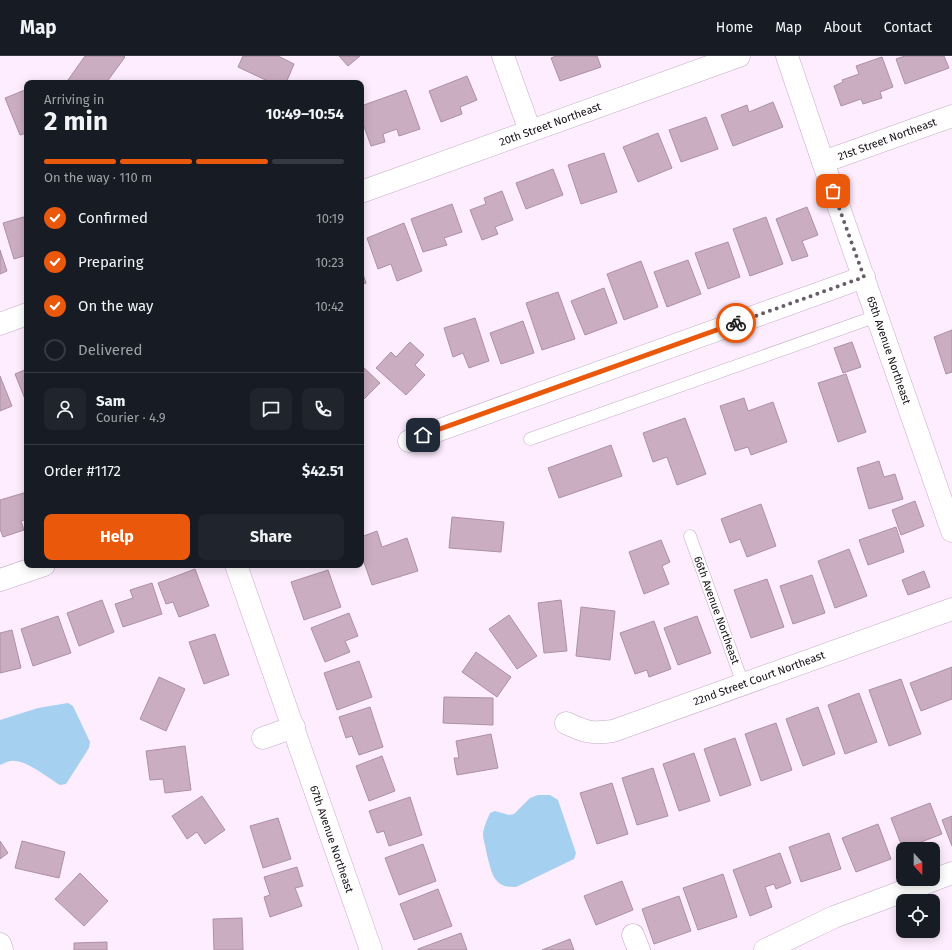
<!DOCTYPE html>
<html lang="en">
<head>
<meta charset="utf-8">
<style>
	:root { --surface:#171b24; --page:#20242c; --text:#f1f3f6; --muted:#9ea1a6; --line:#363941; --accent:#ea580c }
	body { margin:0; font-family:"Fira Sans",sans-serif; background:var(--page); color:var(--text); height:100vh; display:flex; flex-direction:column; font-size:15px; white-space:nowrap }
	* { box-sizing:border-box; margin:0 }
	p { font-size:13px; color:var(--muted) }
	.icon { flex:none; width:22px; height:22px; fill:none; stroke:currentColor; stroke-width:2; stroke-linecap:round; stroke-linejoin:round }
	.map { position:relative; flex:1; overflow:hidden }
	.drawer { position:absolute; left:24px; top:24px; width:340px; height:488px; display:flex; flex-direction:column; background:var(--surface); border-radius:8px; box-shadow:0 2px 10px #0003 }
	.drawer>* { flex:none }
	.needle { width:26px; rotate:159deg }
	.controls { position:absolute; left:896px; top:786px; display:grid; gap:8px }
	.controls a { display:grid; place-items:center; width:44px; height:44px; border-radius:8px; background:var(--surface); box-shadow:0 2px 10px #0003; font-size:20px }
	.pin { position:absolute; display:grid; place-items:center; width:34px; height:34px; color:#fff; margin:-17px; border-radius:8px; box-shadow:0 2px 6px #0006 }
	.courier { position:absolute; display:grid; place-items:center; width:40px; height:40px; margin:-20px; border:3px solid #ea580c; border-radius:50%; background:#fff; color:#222; box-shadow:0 1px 5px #0007 }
	.overview em { font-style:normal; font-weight:700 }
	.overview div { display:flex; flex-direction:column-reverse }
	.overview { display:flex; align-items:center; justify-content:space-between; height:68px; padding:0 20px }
	h1 { font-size:26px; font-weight:700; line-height:30px }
	.bar { display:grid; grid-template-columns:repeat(4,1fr); gap:6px 4px; align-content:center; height:48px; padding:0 20px }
	.bar i { height:5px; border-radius:3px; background:var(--line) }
	.bar .selected { background:var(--accent) }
	.bar p { grid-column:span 4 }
	.line { display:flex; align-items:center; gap:10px; padding:0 20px; border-top:1px solid var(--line) }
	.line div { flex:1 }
	.round { display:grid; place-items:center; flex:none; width:42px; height:42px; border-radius:8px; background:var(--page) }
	ol { padding:0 20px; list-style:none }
	li { display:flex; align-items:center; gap:12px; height:44px }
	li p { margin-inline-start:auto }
	li .icon { padding:4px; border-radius:50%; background:var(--accent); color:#fff; stroke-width:4 }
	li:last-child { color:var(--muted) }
	li i { width:22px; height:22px; border:2px solid var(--line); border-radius:50% }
	.button { display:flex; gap:8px; margin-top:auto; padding:8px 20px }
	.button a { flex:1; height:46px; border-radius:8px; background:var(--accent); color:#fff; font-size:16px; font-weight:700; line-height:46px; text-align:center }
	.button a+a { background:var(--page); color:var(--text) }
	header { display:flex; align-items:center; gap:24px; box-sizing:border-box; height:56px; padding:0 20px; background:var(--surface); border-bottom:1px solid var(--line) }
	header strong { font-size:19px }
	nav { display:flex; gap:22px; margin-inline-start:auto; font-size:14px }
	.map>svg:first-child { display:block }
	.water { fill:#a5d0ef }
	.building { fill:#cbadc2; stroke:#ad90a5 }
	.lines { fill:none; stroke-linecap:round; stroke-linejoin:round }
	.service-casing { stroke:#c4acc6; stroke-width:13 }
	.minor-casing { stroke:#c4acc6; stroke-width:23 }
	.service { stroke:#fff; stroke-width:12 }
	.minor { stroke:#fff; stroke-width:22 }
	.done { stroke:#685d68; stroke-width:4; stroke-dasharray:0 7.2 }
	.route { stroke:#ea580c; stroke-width:5 }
	.labels { text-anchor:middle; stroke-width:3.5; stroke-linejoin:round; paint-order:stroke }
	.street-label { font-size:11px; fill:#170f18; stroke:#fff }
</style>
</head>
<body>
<header>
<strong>Map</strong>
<nav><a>Home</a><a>Map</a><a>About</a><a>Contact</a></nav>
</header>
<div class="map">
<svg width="952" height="894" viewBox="0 0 952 894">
	<rect width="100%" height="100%" fill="#fdedfe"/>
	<!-- water -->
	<g class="water">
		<path d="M68 647 73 650 90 686 89 692 66 728 60 729C48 722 29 706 15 705 10 704 5 707 0 709V664L38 652Z"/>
		<path d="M538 739H550L558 744 576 797 574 803 516 831C493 832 492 817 487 799 486 793 484 786 483 780 483 772 487 764 490 757L495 755 509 759 514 758 530 742Z"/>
	</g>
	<!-- building -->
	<g class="building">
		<polygon points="85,0 124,0 125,1 106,27 71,27 68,24"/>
		<polygon points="243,0 278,0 294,8 286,27 272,27 238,11"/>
		<polygon points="339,0 360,0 348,10"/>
		<polygon points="556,0 597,0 601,11 560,25 551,2"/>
		<polygon points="905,0 944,0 949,12 905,28 896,3"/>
		<polygon points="882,1 893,31 880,36 882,42 863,48 861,43 841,50 834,30 843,26 842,24 859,18 856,10"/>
		<polygon points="467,20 477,44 460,51 462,58 441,66 429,35"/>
		<polygon points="25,34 27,40 27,77 20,79 5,42"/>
		<polygon points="406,34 420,73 399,80 397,73 383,78 385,86 371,90 361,62 361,50"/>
		<polygon points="773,46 783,71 733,90 721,59 747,49 749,56"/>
		<polygon points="706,61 718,93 681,106 669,74"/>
		<polygon points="658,77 672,112 638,126 623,91"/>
		<polygon points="604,97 617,136 581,148 568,109"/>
		<polygon points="553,113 563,139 526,153 516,127"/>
		<polygon points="502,135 513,164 495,171 498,178 482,184 470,154 486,148 484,142"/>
		<polygon points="452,148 462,176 444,182 447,189 423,196 411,163"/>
		<polygon points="807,151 818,179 802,185 808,200 792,205 776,163"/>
		<polygon points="27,160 27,199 14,203 3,167"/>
		<polygon points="766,161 783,208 750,220 733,173"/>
		<polygon points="404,167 422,215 397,225 391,208 378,213 367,182"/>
		<polygon points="728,186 740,221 708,233 695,197"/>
		<polygon points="0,194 7,215 0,218"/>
		<polygon points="688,204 701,238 667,251 654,216"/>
		<polygon points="641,205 658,251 624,264 607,218"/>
		<polygon points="361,212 366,227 361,229"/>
		<polygon points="604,232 617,267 585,279 571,245"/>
		<polygon points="558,236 575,283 542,294 526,247"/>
		<polygon points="475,262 489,305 469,312 463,297 453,301 444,272"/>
		<polygon points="523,265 534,297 501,308 490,277"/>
		<polygon points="952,274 952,316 946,318 934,281"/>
		<polygon points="410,286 424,299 415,309 425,319 406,339 376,312 391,296 396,301"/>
		<polygon points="852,286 861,311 843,317 834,292"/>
		<polygon points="361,309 380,327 361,346"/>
		<polygon points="27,313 27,348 15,318"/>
		<polygon points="846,318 866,376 838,386 818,327"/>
		<polygon points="0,320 12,350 0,355"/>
		<polygon points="744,342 748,355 773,346 787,386 751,399 748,391 735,395 720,350"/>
		<polygon points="685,362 706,418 677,429 667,401 653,406 643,377"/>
		<polygon points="611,389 622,420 559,442 548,412"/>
		<polygon points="879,405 884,421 895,418 903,443 869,453 857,412"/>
		<polygon points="27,436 27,463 21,465 24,474 3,481 0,473 0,444"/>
		<polygon points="915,445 924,470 901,479 892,454"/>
		<polygon points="761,448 776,490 747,501 740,483 730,487 721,463"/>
		<polygon points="452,461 504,466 501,496 449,492"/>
		<polygon points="896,471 904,496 868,509 859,484"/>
		<polygon points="377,475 382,491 407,482 418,515 372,529 361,498 361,481"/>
		<polygon points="661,484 670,506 662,510 669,528 644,538 629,496"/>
		<polygon points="849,493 867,540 835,552 818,505"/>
		<polygon points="195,513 209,550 179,561 173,546 166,548 158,527"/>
		<polygon points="328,514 341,551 304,564 291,526"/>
		<polygon points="924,515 930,531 908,539 902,524"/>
		<polygon points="812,519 825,557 793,568 780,530"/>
		<polygon points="767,523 784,571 751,582 734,534"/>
		<polygon points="152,527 162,558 123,571 115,548 133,542 130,534"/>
		<polygon points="102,544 114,576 79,590 67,557"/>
		<polygon points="561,544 567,595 544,597 538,547"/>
		<polygon points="581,551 615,555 610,604 576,600"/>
		<polygon points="349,557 358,580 345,585 350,596 325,606 311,572"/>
		<polygon points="509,559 537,600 517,613 489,573"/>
		<polygon points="58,560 71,597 33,610 21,573"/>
		<polygon points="697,560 711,597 678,609 664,572"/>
		<polygon points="654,565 671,613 649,621 647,614 635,618 620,577"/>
		<polygon points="12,574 21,612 0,617 0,577"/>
		<polygon points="215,578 229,619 204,628 189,586"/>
		<polygon points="476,596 511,621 497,641 462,616"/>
		<polygon points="359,605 372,641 337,654 324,617"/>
		<polygon points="952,611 952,643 921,655 910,627"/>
		<polygon points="159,621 185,633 166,675 140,663"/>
		<polygon points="901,623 921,678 889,690 869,634"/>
		<polygon points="859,637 877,686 845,698 828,649"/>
		<polygon points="444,641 493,642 493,669 443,667"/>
		<polygon points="370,651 383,691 359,699 352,680 346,682 339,661"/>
		<polygon points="818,651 835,698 803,710 786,663"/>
		<polygon points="776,667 792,714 761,725 745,678"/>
		<polygon points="491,678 498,712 457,719 454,702 459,702 456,685"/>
		<polygon points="735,682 751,729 720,740 704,693"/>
		<polygon points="185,690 191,734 165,737 163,723 150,724 146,695"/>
		<polygon points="694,697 710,745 679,755 663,708"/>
		<polygon points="382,700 395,735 369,745 356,710"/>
		<polygon points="653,712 668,760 637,769 622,722"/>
		<polygon points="612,727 628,778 597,788 580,737"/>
		<polygon points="202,740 225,774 205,788 197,776 187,783 172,760"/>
		<polygon points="410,741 422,779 389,790 384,775 377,777 369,755"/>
		<polygon points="930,747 942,778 903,793 891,762"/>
		<polygon points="952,760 952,790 942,764"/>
		<polygon points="278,762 291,803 263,812 250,770"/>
		<polygon points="878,768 891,803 856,816 842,782"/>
		<polygon points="829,777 841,813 801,826 789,791"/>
		<polygon points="0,785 8,797 0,803"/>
		<polygon points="22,785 65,796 59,822 15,812"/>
		<polygon points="423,788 436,825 399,839 385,802"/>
		<polygon points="780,797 791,827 776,833 774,828 765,831 772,851 750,860 733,814"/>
		<polygon points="297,811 303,830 295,832 302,850 270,861 264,841 270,839 264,821"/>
		<polygon points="80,817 108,845 84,870 55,843"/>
		<polygon points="723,818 737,861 698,874 683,832"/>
		<polygon points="622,825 633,854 596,869 584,840"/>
		<polygon points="438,833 452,870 414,884 400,848"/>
		<polygon points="679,840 691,875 654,888 642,853"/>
		<polygon points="242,862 243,894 214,894 213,863"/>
		<polygon points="461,877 467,894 418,894 418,893"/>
		<polygon points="570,883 574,894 542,894"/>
		<polygon points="107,886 107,894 74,894 74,887"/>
	</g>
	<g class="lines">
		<defs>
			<g id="service">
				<polyline points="530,383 877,260"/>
				<polyline points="690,480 743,628"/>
			</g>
			<g id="minor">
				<polyline points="503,0 530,75"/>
				<polyline points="787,0 823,106 952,475"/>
				<polyline points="823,106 952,60"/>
				<polyline points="361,136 739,0"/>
				<polyline points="0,268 27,258"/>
				<polyline points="409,385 864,221"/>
				<polyline points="236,509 371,894"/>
				<polyline points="0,524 44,509"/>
				<path d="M566 667C585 676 592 678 613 675L952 553"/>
				<polyline points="263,682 294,671"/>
				<polyline points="633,879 639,894"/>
				<polyline points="0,888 2,894"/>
				<polyline points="765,894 834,861 952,817"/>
			</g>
		</defs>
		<!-- service casing -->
		<use href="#service" class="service-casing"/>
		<!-- minor casing -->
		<use href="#minor" class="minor-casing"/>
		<!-- service -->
		<use href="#service" class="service"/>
		<!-- minor -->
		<use href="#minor" class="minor"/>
	</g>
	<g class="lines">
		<!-- done -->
		<polyline class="done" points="736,267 864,221 833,135"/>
		<!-- route -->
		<polyline class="route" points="423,379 736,267"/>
	</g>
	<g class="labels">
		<!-- street labels -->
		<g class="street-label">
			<text transform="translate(550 68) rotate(-20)" y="4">20th Street Northeast</text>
			<text transform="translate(887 83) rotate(-20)" y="4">21st Street Northeast</text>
			<text transform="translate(889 294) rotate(71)" y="4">65th Avenue Northeast</text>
			<text transform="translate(717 554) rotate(70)" y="4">66th Avenue Northeast</text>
			<text transform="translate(759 622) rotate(-20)" y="4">22nd Street Court Northeast</text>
			<text transform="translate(332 783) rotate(71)" y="4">67th Avenue Northeast</text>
		</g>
	</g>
</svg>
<div class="controls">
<a><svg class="needle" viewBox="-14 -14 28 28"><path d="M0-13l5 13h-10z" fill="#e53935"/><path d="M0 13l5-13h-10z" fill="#9ea1a6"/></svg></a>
<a><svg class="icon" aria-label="locate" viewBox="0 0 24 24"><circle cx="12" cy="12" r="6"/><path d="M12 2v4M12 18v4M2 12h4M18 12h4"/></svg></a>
</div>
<div class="pin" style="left:833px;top:135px;background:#ea580c"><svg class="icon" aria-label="bag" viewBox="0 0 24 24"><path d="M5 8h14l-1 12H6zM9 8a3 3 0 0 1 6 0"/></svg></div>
<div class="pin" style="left:423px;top:379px;background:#1f2937"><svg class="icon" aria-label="home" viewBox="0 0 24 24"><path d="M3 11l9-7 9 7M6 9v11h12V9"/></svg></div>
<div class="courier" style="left:736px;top:267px"><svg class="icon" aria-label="bike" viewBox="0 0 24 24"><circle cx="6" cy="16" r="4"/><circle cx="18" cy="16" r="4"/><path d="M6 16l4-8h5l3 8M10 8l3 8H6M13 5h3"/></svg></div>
<section class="drawer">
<div class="overview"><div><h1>2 min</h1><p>Arriving in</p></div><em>10:49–10:54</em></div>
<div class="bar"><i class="selected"></i><i class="selected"></i><i class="selected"></i><i></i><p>On the way · 110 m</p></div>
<ol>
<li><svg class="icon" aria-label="check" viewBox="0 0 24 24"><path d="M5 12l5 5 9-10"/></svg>Confirmed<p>10:19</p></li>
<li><svg class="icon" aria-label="check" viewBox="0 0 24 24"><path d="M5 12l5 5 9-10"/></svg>Preparing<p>10:23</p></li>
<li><svg class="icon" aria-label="check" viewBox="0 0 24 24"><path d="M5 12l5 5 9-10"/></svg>On the way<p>10:42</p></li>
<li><i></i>Delivered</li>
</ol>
<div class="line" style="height:72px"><a class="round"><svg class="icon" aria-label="person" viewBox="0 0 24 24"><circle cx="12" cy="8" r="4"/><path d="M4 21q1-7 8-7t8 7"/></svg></a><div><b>Sam</b><p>Courier · 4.9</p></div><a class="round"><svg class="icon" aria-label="chat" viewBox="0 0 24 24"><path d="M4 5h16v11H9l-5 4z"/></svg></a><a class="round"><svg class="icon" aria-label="phone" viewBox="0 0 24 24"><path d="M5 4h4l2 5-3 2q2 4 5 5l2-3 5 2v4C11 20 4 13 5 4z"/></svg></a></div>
<div class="line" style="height:52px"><div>Order #1172</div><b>$42.51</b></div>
<div class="button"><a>Help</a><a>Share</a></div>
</section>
</div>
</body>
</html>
